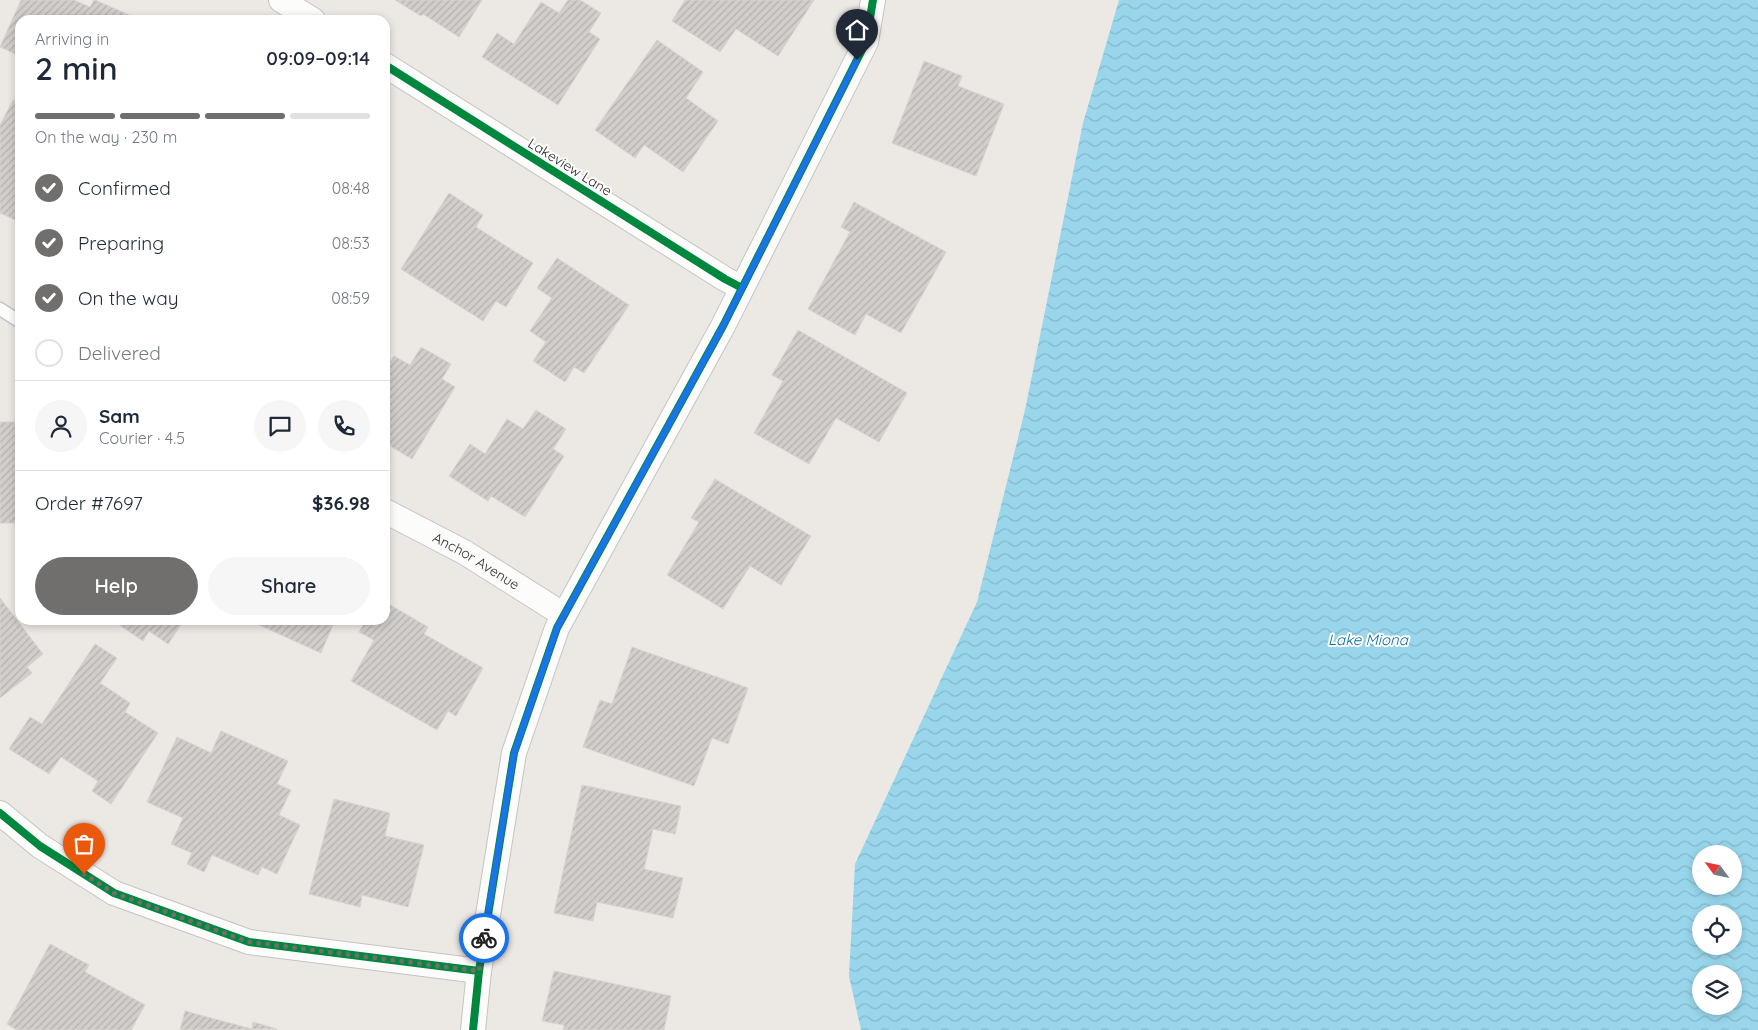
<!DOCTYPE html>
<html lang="en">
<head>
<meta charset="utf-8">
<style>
	:root { --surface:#fff; --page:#f6f6f7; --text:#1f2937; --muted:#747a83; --line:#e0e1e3; --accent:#706f6e }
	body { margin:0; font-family:Quicksand,sans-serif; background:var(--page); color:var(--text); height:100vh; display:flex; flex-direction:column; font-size:19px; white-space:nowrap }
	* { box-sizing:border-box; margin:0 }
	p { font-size:16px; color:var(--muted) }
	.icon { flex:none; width:28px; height:28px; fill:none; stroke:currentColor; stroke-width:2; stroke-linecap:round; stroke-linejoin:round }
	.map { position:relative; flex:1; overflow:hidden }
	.panel { position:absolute; left:15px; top:15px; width:375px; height:610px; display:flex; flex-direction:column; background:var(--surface); border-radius:15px; box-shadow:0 2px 8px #0003 }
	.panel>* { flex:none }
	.needle { width:32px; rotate:303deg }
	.controls { position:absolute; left:1692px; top:845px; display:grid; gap:10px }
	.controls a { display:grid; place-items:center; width:50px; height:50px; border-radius:50%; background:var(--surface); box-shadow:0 2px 8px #0003; font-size:25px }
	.pin { position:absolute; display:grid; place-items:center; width:42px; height:42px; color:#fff; margin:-51px -21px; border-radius:50% 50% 50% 0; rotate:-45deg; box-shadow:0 0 5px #0007 }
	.pin .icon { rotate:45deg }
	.courier { position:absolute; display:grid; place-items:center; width:50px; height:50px; margin:-25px; border:4px solid #1a73e8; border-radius:50%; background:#fff; color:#222; box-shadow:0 1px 6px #0007 }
	.summary em { font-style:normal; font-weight:600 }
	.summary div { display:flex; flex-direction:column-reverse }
	.summary { display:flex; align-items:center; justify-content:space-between; height:85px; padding:0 20px }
	h1 { font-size:32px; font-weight:600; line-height:38px }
	.bar { display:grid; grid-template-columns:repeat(4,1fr); gap:8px 5px; align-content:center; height:60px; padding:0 20px }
	.bar i { height:6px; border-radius:4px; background:var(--line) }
	.bar .active { background:var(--accent) }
	.bar p { grid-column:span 4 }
	.line { display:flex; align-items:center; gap:12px; padding:0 20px; border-top:1px solid var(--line) }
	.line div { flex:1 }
	.round { display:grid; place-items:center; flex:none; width:52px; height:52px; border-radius:26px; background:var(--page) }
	ol { padding:0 20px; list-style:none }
	li { display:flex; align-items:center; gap:15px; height:55px }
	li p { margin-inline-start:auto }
	li .icon { padding:5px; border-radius:50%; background:var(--accent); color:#fff; stroke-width:4 }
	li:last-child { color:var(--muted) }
	li i { width:28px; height:28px; border:2px solid var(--line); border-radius:50% }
	.cta { display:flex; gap:10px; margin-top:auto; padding:10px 20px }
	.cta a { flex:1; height:58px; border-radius:30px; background:var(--accent); color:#fff; font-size:20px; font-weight:600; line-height:58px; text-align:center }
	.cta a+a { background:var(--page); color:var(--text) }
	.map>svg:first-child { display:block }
	.water { fill:url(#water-waves); fill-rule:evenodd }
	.building { fill:url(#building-hatch); stroke:#d7d4d0 }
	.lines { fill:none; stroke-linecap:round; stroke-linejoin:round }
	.lane-casing { stroke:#c5c4c5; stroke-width:15 }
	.street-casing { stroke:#c5c4c5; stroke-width:26 }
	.lane { stroke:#fcfcfb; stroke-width:12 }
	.street { stroke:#fcfcfb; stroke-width:24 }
	.cycleway-casing { stroke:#fff; stroke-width:11 }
	.cycleway { stroke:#00873e; stroke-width:8 }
	.done { stroke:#706f6e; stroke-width:5; stroke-dasharray:0 9 }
	.route { stroke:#1a73e8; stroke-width:6 }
	.labels { text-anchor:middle; stroke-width:4; stroke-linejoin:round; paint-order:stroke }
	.street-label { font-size:14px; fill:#2e2e2e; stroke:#fff }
	.water-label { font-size:15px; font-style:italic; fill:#0d6fa3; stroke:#fff }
</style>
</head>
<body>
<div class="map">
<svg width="1758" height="1030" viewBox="0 0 1758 1030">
	<defs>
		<pattern id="water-waves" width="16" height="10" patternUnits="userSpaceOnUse" patternTransform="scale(1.25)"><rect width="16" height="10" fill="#99d6ec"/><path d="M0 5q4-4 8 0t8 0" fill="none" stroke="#84b8cb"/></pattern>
		<pattern id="building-hatch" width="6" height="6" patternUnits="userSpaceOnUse" patternTransform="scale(1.25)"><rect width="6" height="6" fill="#d1cecb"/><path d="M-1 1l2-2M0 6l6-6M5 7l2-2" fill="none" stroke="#b4b1af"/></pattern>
	</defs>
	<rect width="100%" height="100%" fill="#ece8e4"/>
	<!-- water -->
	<path class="water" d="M1119 0H1758V1030H861L849 976 855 864 977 602 1025 410 1083 123ZM1701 854H1734V886H1701ZM1701 914H1734V946H1701ZM1701 974H1734V1006H1701Z"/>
	<!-- building -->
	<g class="building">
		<polygon points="21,0 74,0 90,7 94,0 95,0 134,17 132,20 20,20 20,56 0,47"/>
		<polygon points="395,0 482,0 459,37 423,14 421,16"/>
		<polygon points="568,0 580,0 601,13 589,32 600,39 558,105 482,57 497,33 514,44 541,2 559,13"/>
		<polygon points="685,0 814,0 778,56 736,29 720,52 672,21"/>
		<polygon points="657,40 703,72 686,98 718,121 683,172 644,145 635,158 595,130"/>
		<polygon points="924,61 962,76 958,86 1004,104 976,176 892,143"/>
		<polygon points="13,100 20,104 20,222 0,213 0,125"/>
		<polygon points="449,193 483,215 476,227 533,263 506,307 496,301 483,321 401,269"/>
		<polygon points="854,202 946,252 901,333 866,314 855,335 808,309 850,232 841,227"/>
		<polygon points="557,258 629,305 584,373 574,367 565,382 533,361 546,342 530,331 552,298 537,288"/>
		<polygon points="798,330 907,393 879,442 836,418 809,464 754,433 783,381 772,375"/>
		<polygon points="421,347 451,364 442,379 455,387 412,459 385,443 385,362 388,364 394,356 410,365"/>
		<polygon points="16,377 20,377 20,523 0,523 0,422 16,422"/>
		<polygon points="536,410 566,429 553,449 564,456 525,517 491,496 488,501 449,476 470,444 485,454 507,419 523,429"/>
		<polygon points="715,479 811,536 781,585 750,566 723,609 667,575 699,522 691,518"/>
		<polygon points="0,598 43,654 27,667 32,673 0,698"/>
		<polygon points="385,602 428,627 424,634 483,668 456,716 448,711 437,730 351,681 374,640 359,632 366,620 385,620"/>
		<polygon points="112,620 184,620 168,644 149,631 143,641"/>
		<polygon points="248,620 335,620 321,653"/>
		<polygon points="95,644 117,658 100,683 130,703 125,712 158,733 111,804 92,791 98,781 61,757 49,774 9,749 30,717 42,724"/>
		<polygon points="632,647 748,688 728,744 712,738 694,786 583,747 600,700 612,704"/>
		<polygon points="221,731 288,761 277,784 291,790 279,815 300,825 277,874 262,867 258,875 212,855 204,872 187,864 192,853 171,844 183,818 147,802 177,737 211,753"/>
		<polygon points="582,785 681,806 675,834 653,829 644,869 683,878 673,918 597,902 593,921 554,913"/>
		<polygon points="334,799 390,813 385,836 424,845 408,907 362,895 360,907 309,894"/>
		<polygon points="50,944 89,965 85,972 145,1005 131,1030 17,1030 7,1024"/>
		<polygon points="554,971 671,996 664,1030 563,1030 564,1025 542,1021"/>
		<polygon points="185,1011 252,1029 253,1022 277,1029 180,1030"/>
	</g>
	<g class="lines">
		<defs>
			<polyline id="lane" points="0,309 19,321"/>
			<g id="street">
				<polyline points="281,0 313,20"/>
				<polyline points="385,65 725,279 742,288"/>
				<path id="s1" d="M385 511 464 552 564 615"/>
				<polyline points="0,813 40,846 114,893 249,942 479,971"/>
				<polyline points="473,1030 479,971 514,753 557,628 723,326 866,42 873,0"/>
			</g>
		</defs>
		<!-- lane casing -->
		<use href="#lane" class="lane-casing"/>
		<!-- street casing -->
		<use href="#street" class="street-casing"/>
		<!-- lane -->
		<use href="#lane" class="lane"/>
		<!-- street -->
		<use href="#street" class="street"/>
		<defs>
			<g id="cycleway">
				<polyline points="385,65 725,279 742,288"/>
				<polyline points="0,813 40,846 114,893 249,942 479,971"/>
				<polyline points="473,1030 479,971 514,753 557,628 723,326 866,42 873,0"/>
			</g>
		</defs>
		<!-- cycleway casing -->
		<use href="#cycleway" class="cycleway-casing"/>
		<!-- cycleway -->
		<use href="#cycleway" class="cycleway"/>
	</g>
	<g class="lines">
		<!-- done -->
		<polyline class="done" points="84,874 114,893 249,942 479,971 484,938"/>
		<!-- route -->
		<polyline class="route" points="484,938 514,753 557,628 723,326 857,60"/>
	</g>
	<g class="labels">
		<!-- street labels -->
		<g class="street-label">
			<text transform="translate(570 167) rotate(32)" y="5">Lakeview Lane</text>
			<text dy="5" stroke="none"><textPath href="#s1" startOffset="104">Anchor Avenue</textPath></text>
		</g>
		<!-- water labels -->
		<g class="water-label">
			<text x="1368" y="645">Lake Miona</text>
		</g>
	</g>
</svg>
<div class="controls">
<a><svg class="needle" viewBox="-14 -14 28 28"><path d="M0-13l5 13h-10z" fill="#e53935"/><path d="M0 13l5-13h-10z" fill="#747a83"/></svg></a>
<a><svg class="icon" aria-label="locate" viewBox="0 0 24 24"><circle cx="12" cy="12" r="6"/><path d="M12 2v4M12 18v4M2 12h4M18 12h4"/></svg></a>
<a><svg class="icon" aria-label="layers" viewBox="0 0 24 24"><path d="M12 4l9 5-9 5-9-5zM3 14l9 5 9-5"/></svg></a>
</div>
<div class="pin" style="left:84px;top:874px;background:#ea580c"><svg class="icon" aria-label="bag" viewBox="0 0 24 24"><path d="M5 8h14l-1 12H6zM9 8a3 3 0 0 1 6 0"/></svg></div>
<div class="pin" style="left:857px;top:60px;background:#1f2937"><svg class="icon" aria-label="home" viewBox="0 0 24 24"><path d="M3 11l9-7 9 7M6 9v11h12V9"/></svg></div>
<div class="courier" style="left:484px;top:938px"><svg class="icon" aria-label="bike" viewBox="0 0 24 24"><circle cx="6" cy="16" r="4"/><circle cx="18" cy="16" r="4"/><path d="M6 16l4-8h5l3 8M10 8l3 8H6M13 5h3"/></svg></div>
<section class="panel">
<div class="summary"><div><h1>2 min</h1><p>Arriving in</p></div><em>09:09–09:14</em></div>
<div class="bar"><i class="active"></i><i class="active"></i><i class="active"></i><i></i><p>On the way · 230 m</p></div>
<ol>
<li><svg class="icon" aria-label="check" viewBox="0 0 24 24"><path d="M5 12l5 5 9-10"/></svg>Confirmed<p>08:48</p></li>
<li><svg class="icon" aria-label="check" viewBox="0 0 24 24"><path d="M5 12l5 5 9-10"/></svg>Preparing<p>08:53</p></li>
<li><svg class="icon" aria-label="check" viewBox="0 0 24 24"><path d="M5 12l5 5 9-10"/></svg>On the way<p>08:59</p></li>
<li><i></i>Delivered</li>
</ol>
<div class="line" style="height:90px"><a class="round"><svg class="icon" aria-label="person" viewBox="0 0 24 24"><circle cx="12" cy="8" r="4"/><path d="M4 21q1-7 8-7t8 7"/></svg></a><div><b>Sam</b><p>Courier · 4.5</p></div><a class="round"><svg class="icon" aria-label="chat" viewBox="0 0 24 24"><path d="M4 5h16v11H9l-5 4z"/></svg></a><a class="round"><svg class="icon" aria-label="phone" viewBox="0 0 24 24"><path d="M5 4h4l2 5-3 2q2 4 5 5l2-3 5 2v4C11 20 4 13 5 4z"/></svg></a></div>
<div class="line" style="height:65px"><div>Order #7697</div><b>$36.98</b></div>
<div class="cta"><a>Help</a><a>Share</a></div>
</section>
</div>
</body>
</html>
